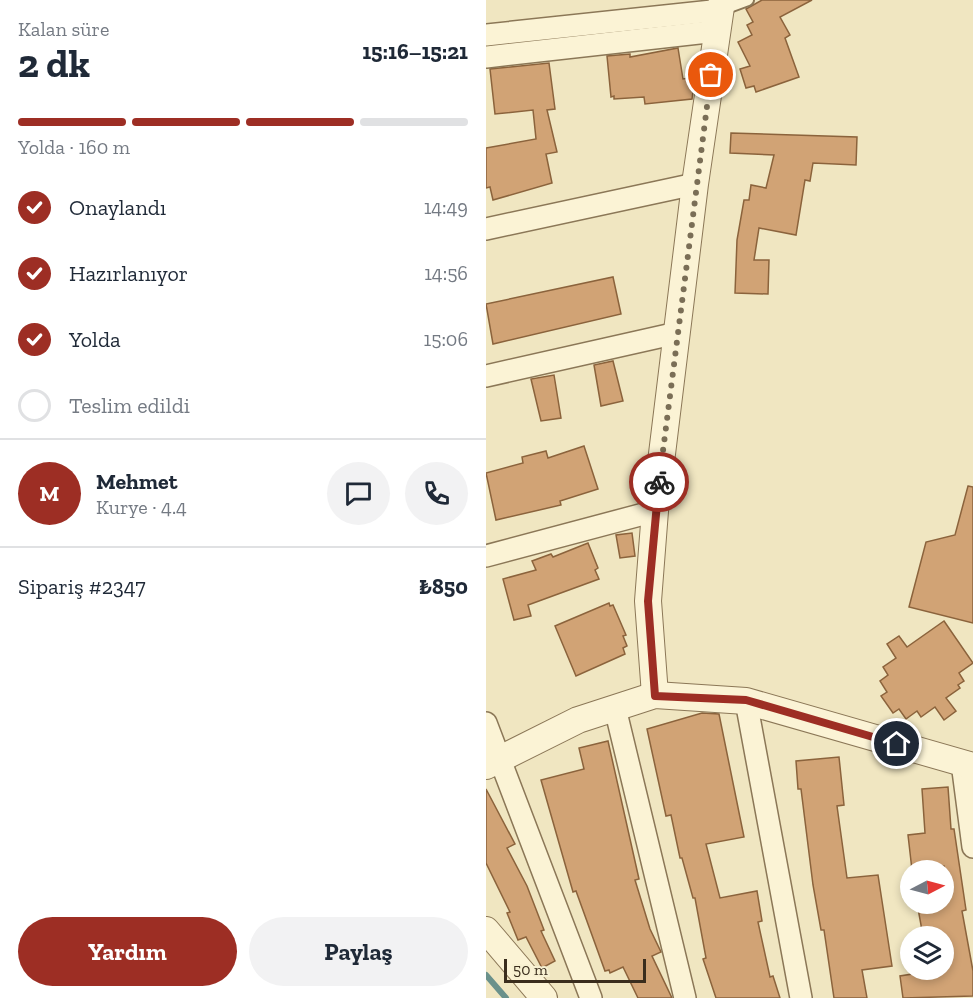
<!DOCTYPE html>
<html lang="tr">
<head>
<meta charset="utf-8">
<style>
	:root { --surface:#fff; --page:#f2f2f3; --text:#1f2937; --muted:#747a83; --line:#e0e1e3; --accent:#9d2e24 }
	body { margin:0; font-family:"Zilla Slab",serif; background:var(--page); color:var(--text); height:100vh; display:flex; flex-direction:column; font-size:22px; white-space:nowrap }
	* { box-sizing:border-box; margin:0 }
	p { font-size:20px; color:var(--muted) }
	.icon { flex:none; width:33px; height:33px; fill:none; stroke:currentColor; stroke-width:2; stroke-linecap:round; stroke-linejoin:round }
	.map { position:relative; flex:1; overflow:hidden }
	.panel { display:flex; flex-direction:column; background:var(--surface); width:486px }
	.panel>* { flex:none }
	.needle { width:39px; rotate:84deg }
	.fabs { position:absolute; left:414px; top:860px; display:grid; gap:12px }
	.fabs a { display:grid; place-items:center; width:54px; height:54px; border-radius:50%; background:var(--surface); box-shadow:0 3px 9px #0003; font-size:30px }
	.scale { position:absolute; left:18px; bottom:15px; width:142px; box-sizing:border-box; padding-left:6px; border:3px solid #3a2d1d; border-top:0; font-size:16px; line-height:21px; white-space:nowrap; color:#3a2d1d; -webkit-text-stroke:4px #f7f0d1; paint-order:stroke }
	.pin { position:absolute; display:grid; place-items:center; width:51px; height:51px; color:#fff; margin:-26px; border:3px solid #fff; border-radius:50%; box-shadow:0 2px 6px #0007 }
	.courier { position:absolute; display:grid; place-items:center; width:60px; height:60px; margin:-30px; border:4px solid #9d2e24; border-radius:50%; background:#fff; color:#222; box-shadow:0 2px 8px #0007 }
	.summary em { font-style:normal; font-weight:700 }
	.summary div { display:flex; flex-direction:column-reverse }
	.summary { display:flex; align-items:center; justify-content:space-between; height:102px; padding:0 18px }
	h1 { font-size:39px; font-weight:700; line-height:45px }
	.bar { display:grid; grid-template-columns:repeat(4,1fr); gap:9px 6px; align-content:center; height:72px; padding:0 18px }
	.bar i { height:8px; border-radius:4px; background:var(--line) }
	.bar .selected { background:var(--accent) }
	.bar p { grid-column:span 4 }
	.line { display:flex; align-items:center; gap:15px; padding:0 18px; border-top:2px solid var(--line) }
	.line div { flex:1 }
	.round { display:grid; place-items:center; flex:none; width:63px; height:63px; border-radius:32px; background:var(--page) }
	ol { padding:0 18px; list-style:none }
	li { display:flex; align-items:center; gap:18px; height:66px }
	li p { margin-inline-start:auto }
	li .icon { padding:6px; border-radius:50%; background:var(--accent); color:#fff; stroke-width:4 }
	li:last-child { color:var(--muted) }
	li i { width:33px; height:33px; border:3px solid var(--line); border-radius:50% }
	.primary-button { display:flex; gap:12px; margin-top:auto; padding:12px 18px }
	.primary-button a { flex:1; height:69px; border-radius:36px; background:var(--accent); color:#fff; font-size:24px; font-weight:700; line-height:69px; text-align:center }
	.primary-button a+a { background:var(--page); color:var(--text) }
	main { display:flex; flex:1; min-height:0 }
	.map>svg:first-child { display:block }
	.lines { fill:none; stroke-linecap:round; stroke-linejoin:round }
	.stream { stroke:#6a918b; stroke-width:6 }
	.building { fill:#d1a375; stroke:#8b633c; stroke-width:1.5 }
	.service-casing { stroke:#8b7757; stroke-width:14 }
	.minor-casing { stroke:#8b7757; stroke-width:24 }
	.tertiary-casing { stroke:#8b7757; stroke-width:28 }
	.service { stroke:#fbf3d5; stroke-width:10 }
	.minor { stroke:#fbf3d5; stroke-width:21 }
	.tertiary { stroke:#fbf3d5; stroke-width:26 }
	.done { stroke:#7a6e56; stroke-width:6; stroke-dasharray:0 10.8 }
	.route { stroke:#9d2e24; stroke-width:8 }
</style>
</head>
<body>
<main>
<section class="panel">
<div class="summary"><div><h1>2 dk</h1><p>Kalan süre</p></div><em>15:16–15:21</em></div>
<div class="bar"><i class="selected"></i><i class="selected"></i><i class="selected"></i><i></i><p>Yolda · 160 m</p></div>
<ol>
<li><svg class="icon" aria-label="check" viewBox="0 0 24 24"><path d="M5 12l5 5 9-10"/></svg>Onaylandı<p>14:49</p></li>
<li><svg class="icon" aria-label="check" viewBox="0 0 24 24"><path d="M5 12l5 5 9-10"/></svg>Hazırlanıyor<p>14:56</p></li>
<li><svg class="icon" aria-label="check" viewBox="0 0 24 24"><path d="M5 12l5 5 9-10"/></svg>Yolda<p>15:06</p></li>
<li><i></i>Teslim edildi</li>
</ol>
<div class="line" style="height:108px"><b class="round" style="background:var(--accent);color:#fff">M</b><div><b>Mehmet</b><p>Kurye · 4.4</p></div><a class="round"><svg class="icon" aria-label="chat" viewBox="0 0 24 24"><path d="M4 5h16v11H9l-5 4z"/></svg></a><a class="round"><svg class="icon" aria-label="phone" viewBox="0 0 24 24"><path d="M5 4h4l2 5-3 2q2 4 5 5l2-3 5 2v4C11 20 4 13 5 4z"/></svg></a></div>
<div class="line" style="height:78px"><div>Sipariş #2347</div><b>₺850</b></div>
<div class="primary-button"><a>Yardım</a><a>Paylaş</a></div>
</section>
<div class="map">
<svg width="487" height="998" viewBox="0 0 487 998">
	<rect width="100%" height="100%" fill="#f0e6c1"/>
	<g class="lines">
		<!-- stream -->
		<polyline class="stream" points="0,975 20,998"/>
	</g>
	<!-- building -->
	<g class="building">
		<polygon points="276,0 326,0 294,17 304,35 299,38 313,77 270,92 268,86 260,88 254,69 264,66 252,42 266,35 261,25 267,22 260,9"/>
		<polygon points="192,48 197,79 209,77 206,99 159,104 158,97 128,99 128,96 125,97 121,56 144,54 144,57"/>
		<polygon points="63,63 69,109 61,110 71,152 60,154 66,183 7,200 4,187 0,188 0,148 50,139 47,110 9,114 4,69"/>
		<polygon points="245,133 371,137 370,165 327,163 324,181 319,180 310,235 273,228 268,260 283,260 282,294 249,293 251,240 258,200 263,200 265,185 280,188 288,155 244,153"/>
		<polygon points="127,277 135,314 7,344 0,304"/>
		<polygon points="127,361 137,401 115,406 108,365"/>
		<polygon points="68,375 75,418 55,421 45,379"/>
		<polygon points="98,446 112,489 74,501 75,505 10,520 0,473 37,463 36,457 60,451 62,458"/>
		<polygon points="482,486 487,487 487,623 423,607 440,542 469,535"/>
		<polygon points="146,533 149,556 134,558 130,535"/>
		<polygon points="102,543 112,568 109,570 113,579 42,605 45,616 28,620 17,579 50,570 46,561 65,554 67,557"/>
		<polygon points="123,603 124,606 127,605 140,635 137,636 141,646 137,648 139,654 90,676 69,626"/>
		<polygon points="458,621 487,663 473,673 478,681 472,685 474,688 460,698 470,711 458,720 449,707 435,717 431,711 420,719 413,709 407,713 395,696 401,692 394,681 402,675 397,667 410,658 401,644 413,636 421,647"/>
		<polygon points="216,713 233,714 258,837 220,844 234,898 271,891 276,921 272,922 284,977 287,976 294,998 230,998 217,959 220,958 209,898 207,898 196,858 194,858 185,815 180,816 161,729"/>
		<polygon points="122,741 153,879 149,880 164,929 175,952 166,956 186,998 152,998 137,967 124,973 123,970 119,971 90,891 87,892 55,780 98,769 93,748"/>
		<polygon points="353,757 358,805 351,806 361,878 392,875 406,966 376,970 381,998 348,998 338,930 335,930 327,885 315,789 312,789 310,761"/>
		<polygon points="462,787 465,829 468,829 480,910 476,911 487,971 487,996 417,998 414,976 458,969 458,936 437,936 431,903 458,903 458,866 426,870 422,835 439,833 436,789"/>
		<polygon points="0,789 29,844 21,848 41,886 58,930 55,931 69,961 56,968 40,937 32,940 21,913 24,912 0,863"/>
	</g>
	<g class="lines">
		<defs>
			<polyline id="service" points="235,10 262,0"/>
			<g id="minor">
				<polyline points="0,35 235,10"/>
				<polyline points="0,57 231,31"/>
				<polyline points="0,229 209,184"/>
				<polyline points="0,376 191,333"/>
				<polyline points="0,556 169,511"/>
				<polyline points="260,701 315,998"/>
				<polyline points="129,708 199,998"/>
				<polyline points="0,723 105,998"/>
				<polyline points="476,763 487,847"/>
			</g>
			<g id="tertiary">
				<polyline points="169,695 162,601 169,511 209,184 236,0"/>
				<polyline points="0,766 92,720 169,695 260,701 487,766"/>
				<polyline points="0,930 58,998"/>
			</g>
		</defs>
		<!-- service casing -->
		<use href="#service" class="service-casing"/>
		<!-- minor casing -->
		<use href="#minor" class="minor-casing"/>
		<!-- tertiary casing -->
		<use href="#tertiary" class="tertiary-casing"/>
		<!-- service -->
		<use href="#service" class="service"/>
		<!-- minor -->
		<use href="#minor" class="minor"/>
		<!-- tertiary -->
		<use href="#tertiary" class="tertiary"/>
	</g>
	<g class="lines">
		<!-- done -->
		<polyline class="done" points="173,482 225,75"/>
		<!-- route -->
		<polyline class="route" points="173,482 162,601 169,696 260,700 411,744"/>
	</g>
</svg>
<div class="fabs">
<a><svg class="needle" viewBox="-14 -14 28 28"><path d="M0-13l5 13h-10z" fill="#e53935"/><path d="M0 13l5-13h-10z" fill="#747a83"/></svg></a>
<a><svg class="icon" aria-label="layers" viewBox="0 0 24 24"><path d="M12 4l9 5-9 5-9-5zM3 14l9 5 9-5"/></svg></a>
</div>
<div class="scale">50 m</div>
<div class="pin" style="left:225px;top:75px;background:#ea580c"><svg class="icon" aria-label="bag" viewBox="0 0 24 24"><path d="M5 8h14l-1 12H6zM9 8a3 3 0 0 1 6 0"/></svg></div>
<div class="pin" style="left:411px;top:744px;background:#1f2937"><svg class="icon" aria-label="home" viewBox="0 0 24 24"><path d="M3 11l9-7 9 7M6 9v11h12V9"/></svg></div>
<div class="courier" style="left:173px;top:482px"><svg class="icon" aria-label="bike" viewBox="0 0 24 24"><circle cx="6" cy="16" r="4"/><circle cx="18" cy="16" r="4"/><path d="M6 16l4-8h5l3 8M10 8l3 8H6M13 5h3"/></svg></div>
</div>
</main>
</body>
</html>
